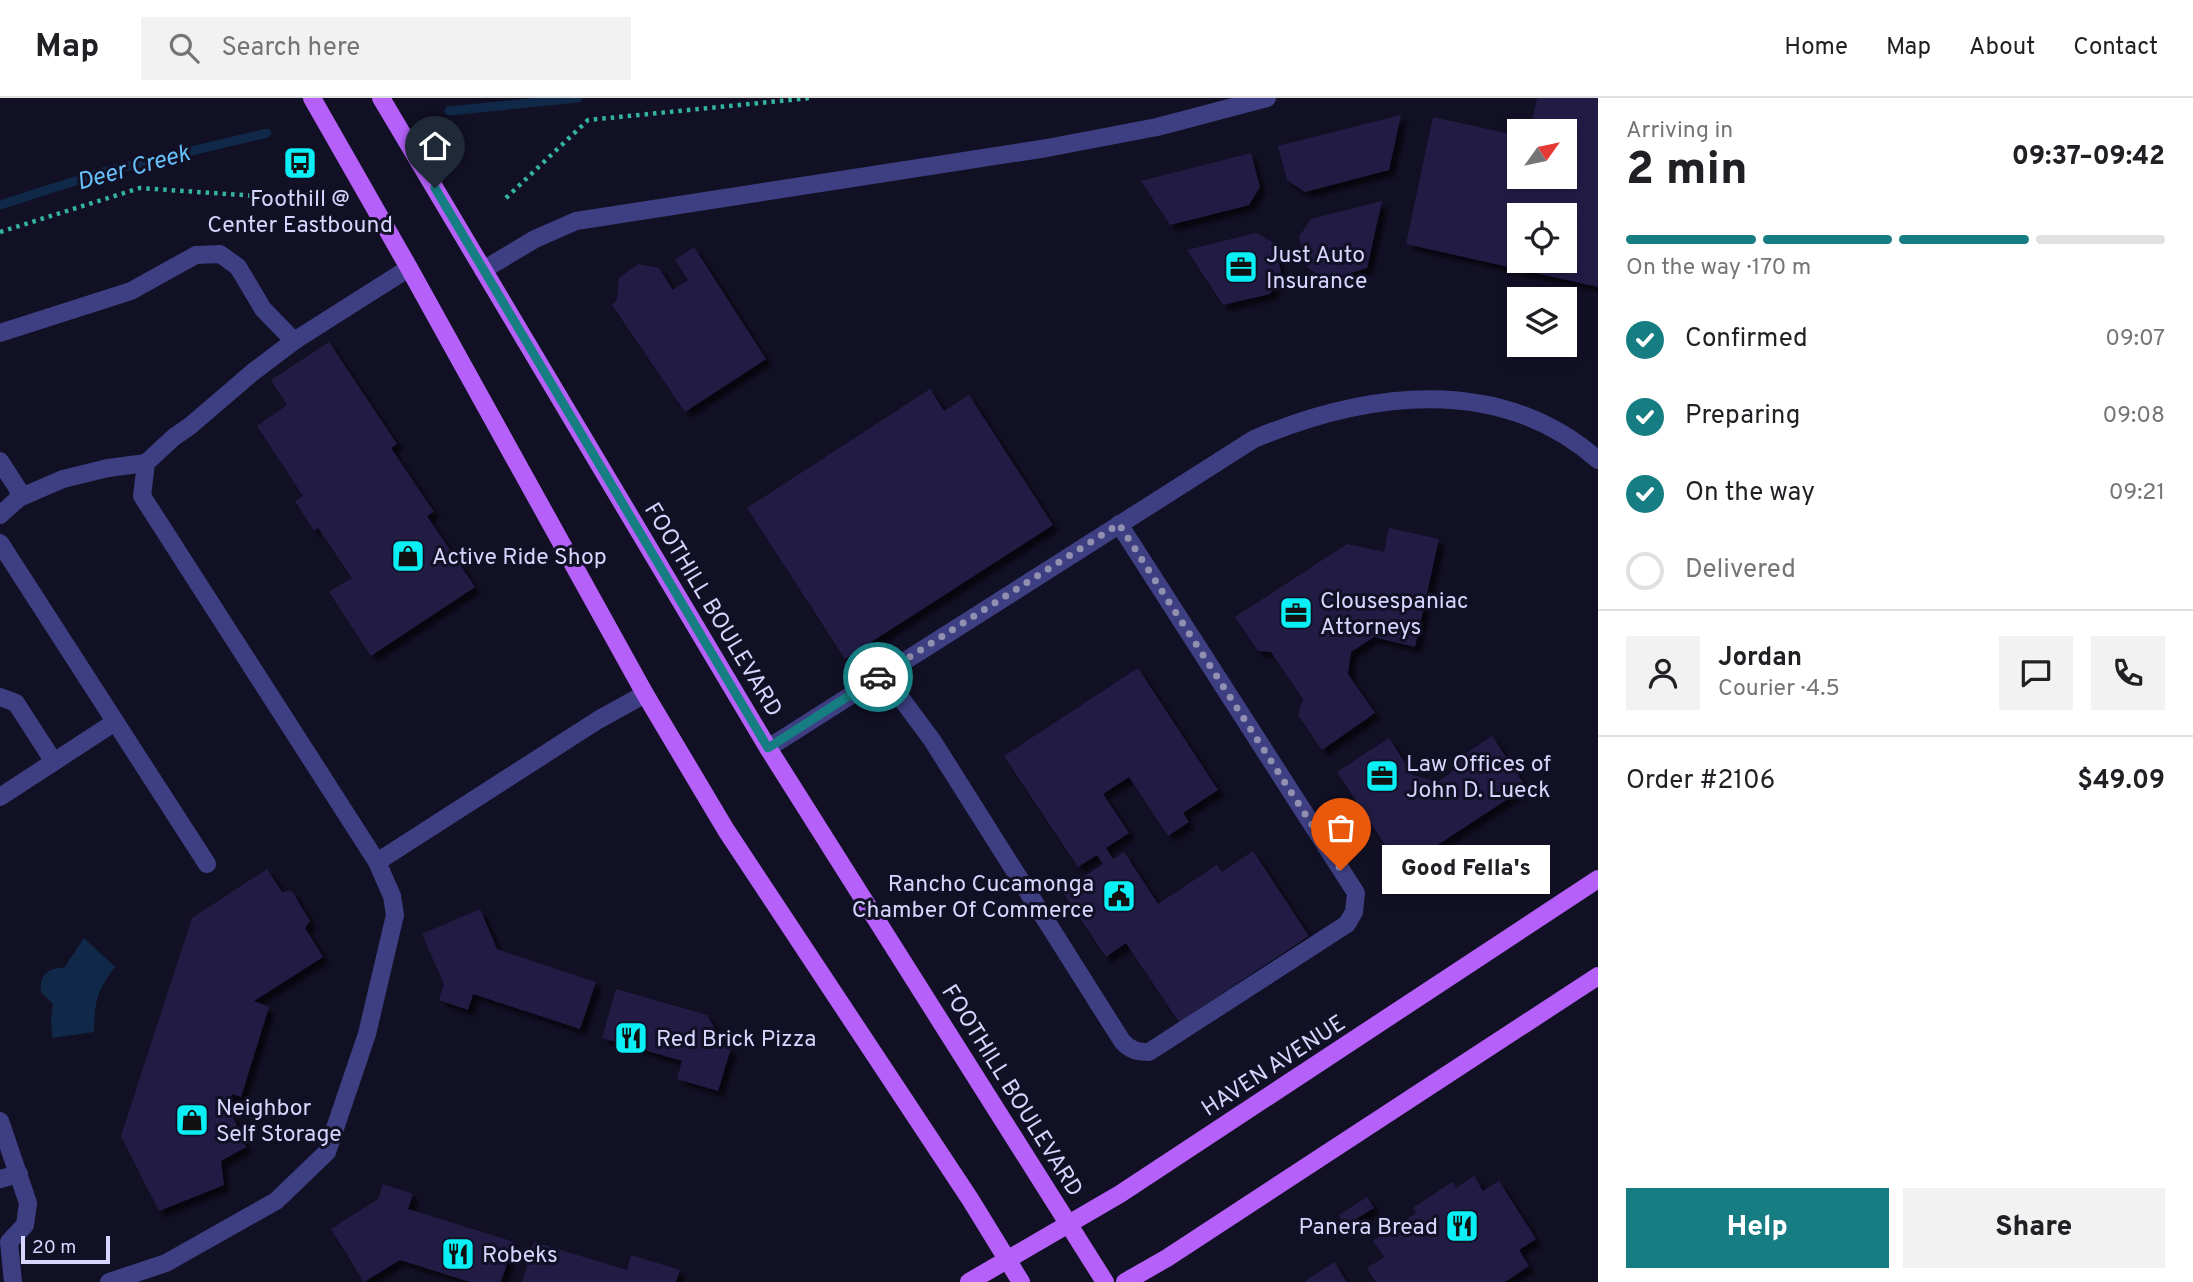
<!DOCTYPE html>
<html lang="en">
<head>
<meta charset="utf-8">
<style>
	:root { --surface:#fff; --page:#f2f2f2; --text:#202124; --muted:#757577; --line:#e0e0e0; --accent:#167e82 }
	body { margin:0; font-family:Overpass,sans-serif; background:var(--page); color:var(--text); height:100vh; display:flex; flex-direction:column; font-size:26px; white-space:nowrap }
	* { box-sizing:border-box; margin:0 }
	p { font-size:23px; color:var(--muted) }
	.icon { flex:none; width:38px; height:38px; fill:none; stroke:currentColor; stroke-width:2; stroke-linecap:round; stroke-linejoin:round }
	.map { position:relative; flex:1; overflow:hidden }
	.side { display:flex; flex-direction:column; background:var(--surface); width:595px }
	.side>* { flex:none }
	.needle { width:46px; rotate:57deg }
	.tools { position:absolute; left:1507px; top:21px; display:grid; gap:14px }
	.tools a { display:grid; place-items:center; width:70px; height:70px; border-radius:0px; background:var(--surface); box-shadow:0 4px 10px #0003; font-size:35px }
	.scale { position:absolute; left:21px; bottom:18px; width:89px; box-sizing:border-box; padding-left:7px; border:4px solid #d7d5fd; border-top:0; font-size:19px; line-height:24px; white-space:nowrap; color:#d7d5fd; -webkit-text-stroke:5px #121025; paint-order:stroke }
	.pin { position:absolute; display:grid; place-items:center; width:60px; height:60px; color:#fff; margin:-72px -30px; border-radius:50% 50% 50% 0; rotate:-45deg; box-shadow:0 0 7px #0007 }
	.pin .icon { rotate:45deg }
	.courier { position:absolute; display:grid; place-items:center; width:70px; height:70px; margin:-35px; border:5px solid #167e82; border-radius:50%; background:#fff; color:#222; box-shadow:0 2px 9px #0007 }
	.bubble { position:absolute; height:49px; border-radius:0px; background:var(--surface); box-shadow:0 4px 10px #0003; font-size:23px; font-weight:800; line-height:49px; text-align:center }
	.summary em { font-style:normal; font-weight:800 }
	.summary div { display:flex; flex-direction:column-reverse }
	.summary { display:flex; align-items:center; justify-content:space-between; height:119px; padding:0 28px }
	h1 { font-size:46px; font-weight:800; line-height:52px }
	.bar { display:grid; grid-template-columns:repeat(4,1fr); gap:10px 7px; align-content:center; height:84px; padding:0 28px }
	.bar i { height:9px; border-radius:5px; background:var(--line) }
	.bar .on { background:var(--accent) }
	.bar p { grid-column:span 4 }
	.line { display:flex; align-items:center; gap:18px; padding:0 28px; border-top:2px solid var(--line) }
	.line div { flex:1 }
	.round { display:grid; place-items:center; flex:none; width:74px; height:74px; border-radius:0px; background:var(--page) }
	ol { padding:0 28px; list-style:none }
	li { display:flex; align-items:center; gap:21px; height:77px }
	li p { margin-inline-start:auto }
	li .icon { padding:7px; border-radius:50%; background:var(--accent); color:#fff; stroke-width:4 }
	li:last-child { color:var(--muted) }
	li i { width:38px; height:38px; border:4px solid var(--line); border-radius:50% }
	.button { display:flex; gap:14px; margin-top:auto; padding:14px 28px }
	.button a { flex:1; height:80px; border-radius:0px; background:var(--accent); color:#fff; font-size:28px; font-weight:800; line-height:80px; text-align:center }
	.button a+a { background:var(--page); color:var(--text) }
	header { display:flex; align-items:center; gap:42px; box-sizing:border-box; height:98px; padding:0 35px; background:var(--surface); border-bottom:2px solid var(--line) }
	header strong { font-size:33px }
	nav { display:flex; gap:38px; margin-inline-start:auto; font-size:24px }
	.search { width:490px; height:63px; background:var(--page); display:flex; align-items:center; gap:18px; box-sizing:border-box; padding:0 24px; border-radius:0px; color:var(--muted); font-size:26px }
	main { display:flex; flex:1; min-height:0 }
	.map>svg:first-child { display:block }
	.water { fill:#102948 }
	.lines { fill:none; stroke-linecap:round; stroke-linejoin:round }
	.stream { stroke:#102948; stroke-width:9 }
	.building { fill:#221c45; fill-rule:evenodd; filter:url(#shadow) }
	.path { stroke:#34b3a2; stroke-width:4.5; stroke-dasharray:3.5 5; stroke-linecap:butt }
	.minor { stroke:#3d3f82; stroke-width:18 }
	.major { stroke:#b561f9; stroke-width:18 }
	.done { stroke:#9290b1; stroke-width:7; stroke-dasharray:0 12.6 }
	.route { stroke:#167e82; stroke-width:9 }
	.labels { text-anchor:middle; stroke-width:6; stroke-linejoin:round; paint-order:stroke }
	.poi-label { font-size:23px; fill:#d7d5fd; stroke:#121025; text-anchor:start }
	.street-label { font-size:23px; fill:#d7d5fd; stroke:#121025 }
	.water-label { font-size:24px; font-style:italic; fill:#67c0f9; stroke:#121025 }
</style>
</head>
<body>
<header>
<strong>Map</strong>
<div class="search"><svg class="icon" aria-label="search" viewBox="0 0 24 24"><circle cx="10" cy="10" r="6"/><path d="M15 15l6 6"/></svg>Search here</div>
<nav><a>Home</a><a>Map</a><a>About</a><a>Contact</a></nav>
</header>
<main>
<div class="map">
<svg width="1598" height="1184" viewBox="0 0 1598 1184">
	<defs>
		<filter id="shadow"><feDropShadow dx="6" dy="6" stdDeviation="2" flood-color="#0009"/></filter>
	</defs>
	<rect width="100%" height="100%" fill="#121025"/>
	<!-- water -->
	<path class="water" d="M84 840 115 869C96 894 95 903 94 934L52 940 51 923 53 906 41 894C39 878 47 869 64 870Z"/>
	<g class="lines">
		<!-- stream -->
		<g class="stream">
			<polyline points="449,13 578,0"/>
			<polyline points="0,107 103,74 267,35"/>
		</g>
	</g>
	<!-- building -->
	<g class="building">
		<path d="M1537 0H1598V189L1406 146 1433 19 1519 38V79H1564V33H1530ZM1519 117H1564V163H1519Z"/>
		<polygon points="1401,17 1389,72 1305,94 1287,82 1278,48"/>
		<polygon points="1251,55 1260,89 1249,107 1170,127 1141,83"/>
		<polygon points="1382,103 1367,170 1326,183 1308,170 1299,139 1311,121"/>
		<polygon points="1256,135 1274,145 1282,178 1270,196 1223,207 1187,152"/>
		<polygon points="694,149 766,261 685,314 612,207 617,202 619,180 638,166 659,170 673,192 688,182 675,162"/>
		<polygon points="329,244 397,346 391,350 434,414 427,418 475,489 371,558 329,494 352,480 318,430 314,433 295,403 303,398 257,328 287,307 271,282"/>
		<polygon points="930,291 944,313 969,297 1053,427 845,561 747,410"/>
		<polygon points="1389,430 1439,441 1415,549 1374,539 1351,554 1348,576 1375,615 1322,652 1298,617 1303,601 1271,554 1258,553 1235,519 1347,446 1384,454"/>
		<polygon points="1138,570 1218,692 1183,715 1189,724 1168,738 1129,679 1103,696 1129,735 1106,750 1113,761 1124,754 1158,806 1217,767 1222,774 1253,753 1309,838 1179,924 1126,845 1106,859 1062,793 1103,766 1097,757 1078,769 1004,658"/>
		<polygon points="1492,638 1526,689 1401,771 1337,674 1389,640 1413,677 1438,684 1460,668 1456,662"/>
		<polygon points="267,771 282,794 292,793 310,823 305,830 323,859 254,903 269,909 241,999 232,996 229,1009 246,1049 221,1063 224,1087 159,1113 121,1038 192,820"/>
		<polygon points="480,811 497,851 596,884 580,931 473,896 468,912 439,902 444,886 422,836"/>
		<polygon points="616,891 707,917 720,940 718,947 731,950 718,993 677,981 682,963 602,940"/>
		<polygon points="1474,1078 1483,1093 1499,1083 1536,1141 1519,1152 1529,1168 1505,1184 1376,1184 1367,1170 1384,1159 1373,1143 1416,1115 1413,1110 1452,1084 1456,1090"/>
		<polygon points="383,1086 413,1096 408,1111 514,1144 501,1184 470,1184 400,1162 364,1184 331,1131 378,1101"/>
		<polygon points="1367,1099 1374,1110 1346,1127 1339,1117"/>
		<polygon points="534,1144 627,1172 631,1157 680,1172 676,1184 522,1184"/>
		<polygon points="1334,1164 1347,1184 1304,1184"/>
	</g>
	<g class="lines">
		<!-- path -->
		<g class="path">
			<polyline points="506,100 588,22 810,0"/>
			<polyline points="0,134 140,90 271,99 308,96"/>
		</g>
		<!-- minor -->
		<g class="minor">
			<polyline points="483,172 535,141 576,123 1047,50 1157,29 1267,0"/>
			<polyline points="0,235 131,193 196,157 220,156 238,169 263,211 294,243"/>
			<polyline points="0,363 18,391 19,400 0,417"/>
			<polyline points="19,400 63,381 108,370 146,365"/>
			<polyline points="0,445 207,766"/>
			<path d="M883 576 932 642 1122 943C1130 952 1137 954 1149 954L1347 826 1354 814 1356 795 1119 426"/>
			<polyline points="0,599 16,605 54,664"/>
			<path d="M768 650 1254 341C1366 294 1499 275 1598 362"/>
			<polyline points="0,699 115,624"/>
			<polyline points="377,764 598,622 645,596"/>
			<polyline points="0,1023 28,1105 25,1127 9,1144 13,1184"/>
			<polyline points="0,1081 19,1076"/>
			<polyline points="109,1184 166,1165 276,1103 327,1054 367,936 395,817 392,798 377,764 142,398 146,365 174,339 190,328 253,274 294,243 409,170"/>
		</g>
		<!-- major -->
		<g class="major">
			<polyline points="312,0 409,170 645,596 726,732 970,1101 1021,1184"/>
			<polyline points="381,0 768,650 1105,1184"/>
			<polyline points="969,1184 1120,1096 1598,781"/>
			<polyline points="1125,1184 1167,1160 1598,878"/>
		</g>
	</g>
	<g class="lines">
		<!-- done -->
		<polyline class="done" points="878,579 1119,426 1341,772"/>
		<!-- route -->
		<polyline class="route" points="435,90 768,650 878,579"/>
	</g>
	<!-- icons -->
	<defs>
		<symbol id="bus-square" viewBox="-11 -11 22 22"><rect x="-9" y="-9" width="18" height="18" rx="4" fill="#09eff5" stroke="#121025"/><path d="M-5-6H5V4H4V6H2V4H-2V6H-4V4H-5ZM-3.5-4V0h7V-4ZM-3.5 1.2v1.5H-2V1.2ZM2 1.2v1.5H3.5V1.2Z" fill="#111"/></symbol>
		<symbol id="office-square" viewBox="-11 -11 22 22"><rect x="-9" y="-9" width="18" height="18" rx="4" fill="#09eff5" stroke="#121025"/><path d="M-6-3h4V-5.5h4V-3h4V5H-6ZM-1-4.5V-3h2v-1.5ZM-6 0V1H6V0Z" fill="#111"/></symbol>
		<symbol id="shop-square" viewBox="-11 -11 22 22"><rect x="-9" y="-9" width="18" height="18" rx="4" fill="#09eff5" stroke="#121025"/><path d="M-5-2.5h2.3a2.7 3.5 0 0 1 5.4 0H5L5.5 6h-11ZM-1.5-2.5h3a1.5 2.3 0 0 0-3 0Z" fill="#111"/></symbol>
		<symbol id="civic-square" viewBox="-11 -11 22 22"><rect x="-9" y="-9" width="18" height="18" rx="4" fill="#09eff5" stroke="#121025"/><path d="M-.6-6.5H3V-4.5H.6V-3L4-1V1h2V6H-6V1h2V-1L-.6-3ZM-1.2 2.5V6h2.4V2.5Z" fill="#111"/></symbol>
		<symbol id="restaurant-square" viewBox="-11 -11 22 22"><rect x="-9" y="-9" width="18" height="18" rx="4" fill="#09eff5" stroke="#121025"/><path d="M-5-6h1v4h1v-4h1v4h1v-4h1v5L-1.5 .5V6h-2V.5L-5-1ZM5-6V6H3V1.5H1.5Q1.5-4 5-6Z" fill="#111"/></symbol>
	</defs>
	<g fill-rule="evenodd">
		<use href="#bus-square" x="281" y="46" width="38" height="38"/>
		<use href="#office-square" x="1222" y="150" width="38" height="38"/>
		<use href="#shop-square" x="389" y="439" width="38" height="38"/>
		<use href="#office-square" x="1277" y="496" width="38" height="38"/>
		<use href="#office-square" x="1363" y="659" width="38" height="38"/>
		<use href="#civic-square" x="1100" y="779" width="38" height="38"/>
		<use href="#restaurant-square" x="612" y="921" width="38" height="38"/>
		<use href="#shop-square" x="173" y="1003" width="38" height="38"/>
		<use href="#restaurant-square" x="1443" y="1109" width="38" height="38"/>
		<use href="#restaurant-square" x="439" y="1137" width="38" height="38"/>
	</g>
	<g class="labels">
		<!-- poi labels -->
		<g class="poi-label">
			<text x="300" y="108" text-anchor="middle">Foothill @<tspan x="300" dy="26">Center Eastbound</tspan></text>
			<text x="1266" y="164">Just Auto<tspan x="1266" dy="26">Insurance</tspan></text>
			<text x="432" y="466">Active Ride Shop</text>
			<text x="1320" y="510">Clousespaniac<tspan x="1320" dy="26">Attorneys</tspan></text>
			<text x="1406" y="673">Law Offices of<tspan x="1406" dy="26">John D. Lueck</tspan></text>
			<text x="1094" y="793" text-anchor="end">Rancho Cucamonga<tspan x="1094" dy="26">Chamber Of Commerce</tspan></text>
			<text x="656" y="948">Red Brick Pizza</text>
			<text x="216" y="1017">Neighbor<tspan x="216" dy="26">Self Storage</tspan></text>
			<text x="1438" y="1136" text-anchor="end">Panera Bread</text>
			<text x="482" y="1164">Robeks</text>
		</g>
		<!-- street labels -->
		<g class="street-label">
			<text transform="translate(714 511) rotate(59)" y="8">FOOTHILL BOULEVARD</text>
			<text transform="translate(1273 967) rotate(-33)" y="8">HAVEN AVENUE</text>
			<text transform="translate(1013 992) rotate(58)" y="8">FOOTHILL BOULEVARD</text>
		</g>
		<!-- water labels -->
		<g class="water-label">
			<text transform="translate(133 69) rotate(-15)" y="8">Deer Creek</text>
		</g>
	</g>
</svg>
<div class="tools">
<a><svg class="needle" viewBox="-14 -14 28 28"><path d="M0-13l5 13h-10z" fill="#e53935"/><path d="M0 13l5-13h-10z" fill="#757577"/></svg></a>
<a><svg class="icon" aria-label="locate" viewBox="0 0 24 24"><circle cx="12" cy="12" r="6"/><path d="M12 2v4M12 18v4M2 12h4M18 12h4"/></svg></a>
<a><svg class="icon" aria-label="layers" viewBox="0 0 24 24"><path d="M12 4l9 5-9 5-9-5zM3 14l9 5 9-5"/></svg></a>
</div>
<div class="scale">20 m</div>
<div class="pin" style="left:1341px;top:772px;background:#ea580c"><svg class="icon" aria-label="bag" viewBox="0 0 24 24"><path d="M5 8h14l-1 12H6zM9 8a3 3 0 0 1 6 0"/></svg></div>
<div class="pin" style="left:435px;top:90px;background:#1f2937"><svg class="icon" aria-label="home" viewBox="0 0 24 24"><path d="M3 11l9-7 9 7M6 9v11h12V9"/></svg></div>
<div class="courier" style="left:878px;top:579px"><svg class="icon" aria-label="car" viewBox="0 0 24 24"><path d="M5 17H2v-5l4-1 3-4h7l3 4 3 1v5h-3M9 17h6M6 11h13"/><circle cx="7" cy="17" r="2"/><circle cx="17" cy="17" r="2"/></svg></div>
<div class="bubble" style="left:1382px;top:747px;width:168px">Good Fella's</div>
</div>
<section class="side">
<div class="summary"><div><h1>2 min</h1><p>Arriving in</p></div><em>09:37–09:42</em></div>
<div class="bar"><i class="on"></i><i class="on"></i><i class="on"></i><i></i><p>On the way · 170 m</p></div>
<ol>
<li><svg class="icon" aria-label="check" viewBox="0 0 24 24"><path d="M5 12l5 5 9-10"/></svg>Confirmed<p>09:07</p></li>
<li><svg class="icon" aria-label="check" viewBox="0 0 24 24"><path d="M5 12l5 5 9-10"/></svg>Preparing<p>09:08</p></li>
<li><svg class="icon" aria-label="check" viewBox="0 0 24 24"><path d="M5 12l5 5 9-10"/></svg>On the way<p>09:21</p></li>
<li><i></i>Delivered</li>
</ol>
<div class="line" style="height:126px"><a class="round"><svg class="icon" aria-label="person" viewBox="0 0 24 24"><circle cx="12" cy="8" r="4"/><path d="M4 21q1-7 8-7t8 7"/></svg></a><div><b>Jordan</b><p>Courier · 4.5</p></div><a class="round"><svg class="icon" aria-label="chat" viewBox="0 0 24 24"><path d="M4 5h16v11H9l-5 4z"/></svg></a><a class="round"><svg class="icon" aria-label="phone" viewBox="0 0 24 24"><path d="M5 4h4l2 5-3 2q2 4 5 5l2-3 5 2v4C11 20 4 13 5 4z"/></svg></a></div>
<div class="line" style="height:91px"><div>Order #2106</div><b>$49.09</b></div>
<div class="button"><a>Help</a><a>Share</a></div>
</section>
</main>
</body>
</html>
